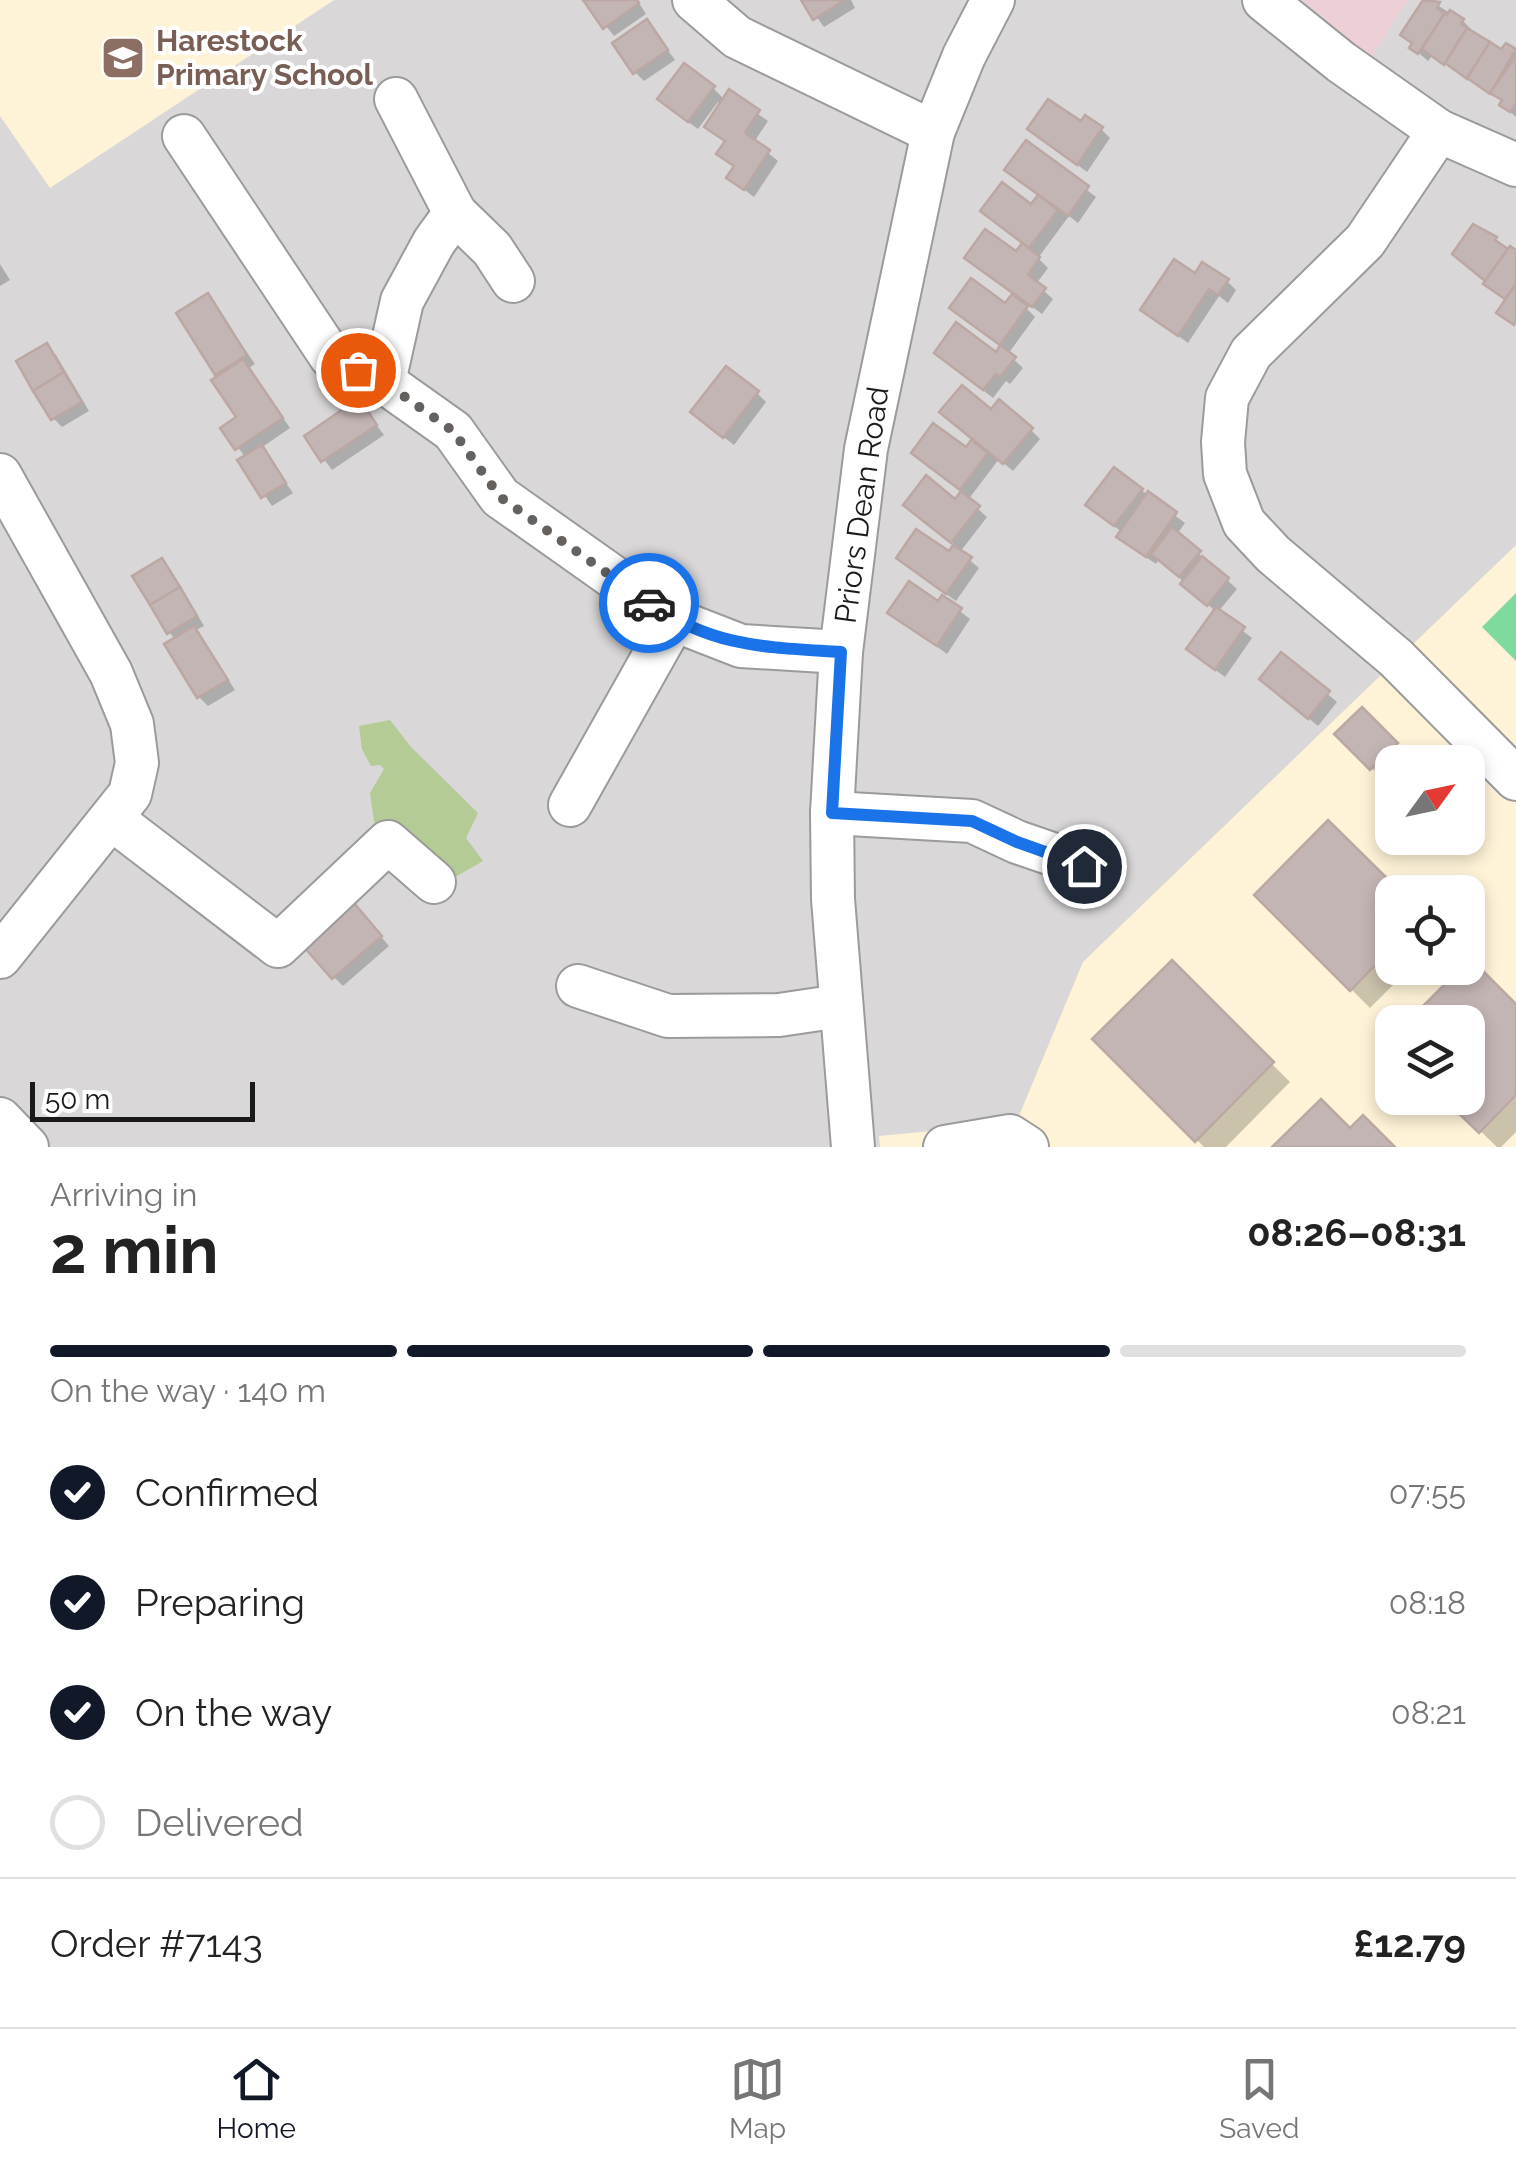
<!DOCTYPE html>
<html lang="en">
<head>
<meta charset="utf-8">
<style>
	:root { --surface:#fff; --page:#f2f2f2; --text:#222; --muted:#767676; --line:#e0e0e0; --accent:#111827 }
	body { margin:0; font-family:Raleway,sans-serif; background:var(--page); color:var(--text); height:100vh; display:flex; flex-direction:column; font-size:38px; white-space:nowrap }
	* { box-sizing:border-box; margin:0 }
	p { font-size:32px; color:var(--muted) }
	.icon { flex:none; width:55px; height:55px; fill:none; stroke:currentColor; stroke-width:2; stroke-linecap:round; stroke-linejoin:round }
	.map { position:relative; height:1147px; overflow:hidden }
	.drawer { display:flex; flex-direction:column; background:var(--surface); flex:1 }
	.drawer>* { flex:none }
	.needle { width:65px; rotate:57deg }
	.tools { position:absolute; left:1375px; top:745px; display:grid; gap:20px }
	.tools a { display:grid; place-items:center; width:110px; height:110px; border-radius:20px; background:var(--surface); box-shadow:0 5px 15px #0003; font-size:50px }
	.scale { position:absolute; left:30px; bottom:25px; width:225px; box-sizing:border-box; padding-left:10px; border:5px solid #1a1a1a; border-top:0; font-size:28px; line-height:35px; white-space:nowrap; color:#1a1a1a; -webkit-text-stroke:8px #fff; paint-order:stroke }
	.pin { position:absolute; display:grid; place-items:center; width:85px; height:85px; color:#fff; margin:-42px; border:5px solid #fff; border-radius:50%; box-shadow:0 2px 10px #0007 }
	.courier { position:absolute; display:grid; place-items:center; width:100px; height:100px; margin:-50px; border:8px solid #1a73e8; border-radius:50%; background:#fff; color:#222; box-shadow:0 2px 12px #0007 }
	.summary em { font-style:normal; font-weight:700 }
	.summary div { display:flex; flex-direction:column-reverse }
	.summary { display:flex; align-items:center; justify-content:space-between; height:170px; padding:0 50px }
	h1 { font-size:65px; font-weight:700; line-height:75px }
	.bar { display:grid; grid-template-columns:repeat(4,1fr); gap:15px 10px; align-content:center; height:120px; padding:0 50px }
	.bar i { height:12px; border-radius:8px; background:var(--line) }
	.bar .current { background:var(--accent) }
	.bar p { grid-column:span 4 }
	.line { display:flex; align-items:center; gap:25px; padding:0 50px; border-top:2px solid var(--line) }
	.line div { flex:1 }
	ol { padding:0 50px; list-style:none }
	li { display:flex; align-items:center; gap:30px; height:110px }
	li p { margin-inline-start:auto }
	li .icon { padding:10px; border-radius:50%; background:var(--accent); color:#fff; stroke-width:4 }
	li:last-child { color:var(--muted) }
	li i { width:55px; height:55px; border:5px solid var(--line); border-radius:50% }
	.tabs { display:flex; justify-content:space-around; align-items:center; height:140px; border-top:2px solid var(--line); background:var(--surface); font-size:28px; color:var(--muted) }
	.tabs a { display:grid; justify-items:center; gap:5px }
	.tabs .current { color:var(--accent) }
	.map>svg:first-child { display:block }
	.residential { fill:#d9d7d8; fill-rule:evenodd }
	.commercial { fill:#edcfd6 }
	.education { fill:#fef3d7; fill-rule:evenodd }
	.forest { fill:#b4cb95 }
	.pitch { fill:#7fda9d }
	.shadow { fill:#0003 }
	.building { fill:#c3b5b4; stroke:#bda7a3; stroke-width:2.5 }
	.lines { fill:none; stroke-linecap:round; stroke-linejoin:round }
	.minor-casing { stroke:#9b9b9b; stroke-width:46 }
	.minor { stroke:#fff; stroke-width:42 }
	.done { stroke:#64615f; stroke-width:10; stroke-dasharray:0 18 }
	.route { stroke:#1a73e8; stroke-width:12 }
	.labels { text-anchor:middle; stroke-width:8; stroke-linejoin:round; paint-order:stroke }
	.education-label { font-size:30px; font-weight:bold; fill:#785e54; stroke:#fff; text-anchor:start }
	.street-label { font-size:30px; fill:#1a1a1a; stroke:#fff }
</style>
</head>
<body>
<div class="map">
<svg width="1516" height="1147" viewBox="0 0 1516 1147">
	<rect width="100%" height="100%" fill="#ece5e0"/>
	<!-- residential -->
	<path class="residential" d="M0 0H1516V1147H0ZM1392 762H1468V838H1392ZM1392 892H1468V968H1392ZM1392 1022H1468V1098H1392Z"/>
	<!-- commercial -->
	<polygon class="commercial" points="1303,0 1408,0 1371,59"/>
	<!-- education -->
	<g class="education">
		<polygon points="0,0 334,0 50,188 0,116"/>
		<path d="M1516 545V1147H880L879 1136 1016 1123 1083 962ZM1392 762H1468V838H1392ZM1392 892H1468V968H1392ZM1392 1022H1468V1098H1392Z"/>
	</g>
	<!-- forest -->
	<polygon class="forest" points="390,720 411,747 478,813 466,838 483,861 448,881 375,828 370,793 384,769 380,765 371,766 362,749 359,726"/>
	<!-- pitch -->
	<polygon class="pitch" points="1516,593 1516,661 1482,627"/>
	<!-- shadow -->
	<g class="shadow">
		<polygon points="586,0 637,0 646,14 614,36"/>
		<polygon points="804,0 851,0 855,8 824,27"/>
		<polygon points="1429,0 1463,21 1472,30 1470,33 1502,53 1506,46 1516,53 1516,117 1502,105 1504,102 1432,56 1428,61 1412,47 1414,45 1404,35"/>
		<polygon points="647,22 675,60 644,81 635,72"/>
		<polygon points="713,88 725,100 729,93 768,121 754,142 778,161 754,197 729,178 736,167 719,154 726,143 707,127 721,105 718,102 698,129 669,108"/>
		<polygon points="1081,125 1101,129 1110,138 1087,172 1030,129"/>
		<polygon points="1026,144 1096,197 1078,223 1069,216 1038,258 1048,268 1036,284 1053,299 1042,314 1020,298 1018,300 1035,317 1008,354 1023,368 1010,384 1006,381 993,398 946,361 996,355 1003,347 962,317 1006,307 1015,294 1016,255 1024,244 1031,207 1040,196"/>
		<polygon points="0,264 10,280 0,286"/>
		<polygon points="1195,276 1227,281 1236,290 1228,303 1219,296 1188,343 1143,310"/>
		<polygon points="208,296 255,364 249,368 290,428 261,448 293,493 272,506 241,461 246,458 224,429 240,418 217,373"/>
		<polygon points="47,346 56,355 89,411 62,427 53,418"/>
		<polygon points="757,393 766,402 734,445 703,421"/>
		<polygon points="359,402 384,435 332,470 307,436"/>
		<polygon points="991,412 1031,430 1040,439 1013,471 999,459 968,500 987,517 960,552 979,568 956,601 908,566 949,555 956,546 915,514 955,502 964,492 923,462 966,450"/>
		<polygon points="1141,490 1185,523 1177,534 1237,589 1218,612 1252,638 1225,677 1199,658 1216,612 1159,559 1156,564 1128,545 1122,532 1098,514"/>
		<polygon points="162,561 171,570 204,626 196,630 235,690 208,706 199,697 168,645 176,640 169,632"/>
		<polygon points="943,598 970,619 947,654 890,612 939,604"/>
		<polygon points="1281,655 1337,702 1318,726 1272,688"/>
		<polygon points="1362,710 1405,754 1381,777 1338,734"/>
		<polygon points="1328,824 1397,892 1392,892 1392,968 1410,968 1370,1008 1257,895"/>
		<polygon points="363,915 389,946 343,986 334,977"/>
		<polygon points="1470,962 1516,1007 1516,1132 1501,1147 1497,1147 1446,1098 1468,1098 1468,1022 1411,1022"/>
		<polygon points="1172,964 1290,1082 1226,1147 1204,1147 1096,1039"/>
	</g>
	<!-- building -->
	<g class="building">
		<polygon points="583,0 637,0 639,3 603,29"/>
		<polygon points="801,0 845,0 813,20"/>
		<polygon points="1423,0 1440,2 1437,8 1444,14 1418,54 1409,48 1412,43 1400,35"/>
		<polygon points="1450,10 1464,19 1461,24 1467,28 1444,65 1422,49 1444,14 1447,15"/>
		<polygon points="647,19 668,50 633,74 612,43"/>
		<polygon points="1467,28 1490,42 1467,79 1445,63"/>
		<polygon points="1490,42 1501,49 1506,43 1516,49 1490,94 1467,78"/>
		<polygon points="1516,56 1516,103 1510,112 1499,105 1502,100 1490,93"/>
		<polygon points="684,63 715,86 688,122 657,99"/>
		<polygon points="729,89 760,110 745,133 770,150 744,190 726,178 734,166 716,154 725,141 704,127"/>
		<polygon points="1048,99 1081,121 1085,115 1103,127 1077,165 1027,129"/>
		<polygon points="1026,140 1089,186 1068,216 1004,170"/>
		<polygon points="1002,182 1031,204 1038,195 1058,210 1029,248 980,211"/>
		<polygon points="1473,224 1497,237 1495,240 1508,249 1485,281 1452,254"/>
		<polygon points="985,229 1016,251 1022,243 1040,257 1028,275 1046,288 1032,307 964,258"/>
		<polygon points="1510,246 1516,250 1516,284 1505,299 1483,284"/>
		<polygon points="1174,259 1195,273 1202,262 1229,279 1218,295 1209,289 1178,336 1140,310"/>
		<polygon points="971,278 1005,303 1012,294 1028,306 1000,345 949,308"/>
		<polygon points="1516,284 1516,321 1514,325 1496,313"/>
		<polygon points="208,293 247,355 215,375 176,313"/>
		<polygon points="956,322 996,352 1000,345 1016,357 1000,377 996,374 983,390 934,353"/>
		<polygon points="47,343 64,372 33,391 16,361"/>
		<polygon points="243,359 283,418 235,450 220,428 236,417 211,380"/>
		<polygon points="726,366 759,391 723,438 690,412"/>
		<polygon points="64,372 82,402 51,420 33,391"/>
		<polygon points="962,385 991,409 999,399 1033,428 1003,464 939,412"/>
		<polygon points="359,398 377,425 321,462 304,436"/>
		<polygon points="933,423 966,447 971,440 988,453 960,490 911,453"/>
		<polygon points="262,445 286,483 261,498 237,460"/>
		<polygon points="1114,467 1143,489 1114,526 1085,505"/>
		<polygon points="926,475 955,499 961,491 980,506 951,543 903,505"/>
		<polygon points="1148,491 1177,512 1146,557 1116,537"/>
		<polygon points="1172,527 1201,551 1179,577 1151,554"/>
		<polygon points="916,529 949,551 953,545 972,557 946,594 896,558"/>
		<polygon points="1202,556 1229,578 1207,606 1180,584"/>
		<polygon points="162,558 180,587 150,605 132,576"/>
		<polygon points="909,581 938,601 942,595 962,608 937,646 887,613"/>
		<polygon points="180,587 197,616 167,634 150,605"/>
		<polygon points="1216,607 1245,627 1215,670 1186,649"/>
		<polygon points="194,626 228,680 197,698 164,644"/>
		<polygon points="1281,652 1330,691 1308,719 1259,679"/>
		<polygon points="1362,707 1398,743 1370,770 1334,734"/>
		<polygon points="1328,820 1401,892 1392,892 1392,948 1350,991 1254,895"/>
		<polygon points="354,903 382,936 332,979 303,946"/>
		<polygon points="1470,958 1516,1004 1516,1095 1479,1133 1443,1098 1468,1098 1468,1022 1407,1022 1461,968 1468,968"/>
		<polygon points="1172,960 1274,1062 1195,1142 1092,1039"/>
		<polygon points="1321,1099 1350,1128 1363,1115 1395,1147 1272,1147"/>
	</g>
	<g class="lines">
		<defs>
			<g id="minor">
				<polyline points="694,0 737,37 933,132"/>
				<polyline points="1264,0 1341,62 1439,131 1516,165"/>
				<polyline points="1439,131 1365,241 1251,353 1227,398 1223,442 1225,474 1244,523 1273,554 1396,658 1516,779"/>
				<polyline points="184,136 331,357 384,382 453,431 500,497 674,620 741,646 841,652"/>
				<polyline points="455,213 492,249 513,281"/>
				<polyline points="384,382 402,301 434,242 455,213 396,99"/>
				<polyline points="0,475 111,673 132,724 137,763 130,794 0,957"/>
				<polyline points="570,805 674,620"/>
				<polyline points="832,813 972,821 1017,842 1084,865"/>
				<polyline points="112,819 278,946 388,842 434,882"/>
				<polyline points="578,986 668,1016 779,1015 840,1006"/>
				<polyline points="0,1119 27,1147"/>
				<polyline points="853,1147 833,899 832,813 841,652 866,449 933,132 964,56 993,0"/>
				<polyline points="945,1147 1010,1136 1027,1147"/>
			</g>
		</defs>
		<!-- minor casing -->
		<use href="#minor" class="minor-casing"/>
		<!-- minor -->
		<use href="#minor" class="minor"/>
	</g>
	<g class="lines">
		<!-- done -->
		<polyline class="done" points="358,370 384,382 453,431 500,497 649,603"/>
		<!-- route -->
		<path class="route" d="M649 603C714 648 766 647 841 652L832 813 972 821 1017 842 1084 866"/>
	</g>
	<!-- icons -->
	<defs>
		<symbol id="school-square" viewBox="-11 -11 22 22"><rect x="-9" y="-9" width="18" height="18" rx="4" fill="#8d6e63" stroke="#fff"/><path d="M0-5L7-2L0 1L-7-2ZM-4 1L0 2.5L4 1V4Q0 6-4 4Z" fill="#fff"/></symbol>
	</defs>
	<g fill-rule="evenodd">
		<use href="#school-square" x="98" y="33" width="50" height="50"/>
	</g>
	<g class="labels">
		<!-- education labels -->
		<g class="education-label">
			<text x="156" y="51">Harestock<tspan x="156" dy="34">Primary School</tspan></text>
		</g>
		<!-- street labels -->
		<g class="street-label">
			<text transform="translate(862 505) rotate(-82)" y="10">Priors Dean Road</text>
		</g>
	</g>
</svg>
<div class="tools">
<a><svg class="needle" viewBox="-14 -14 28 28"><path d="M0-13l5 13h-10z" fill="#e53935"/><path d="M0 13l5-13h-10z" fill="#767676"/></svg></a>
<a><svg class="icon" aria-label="locate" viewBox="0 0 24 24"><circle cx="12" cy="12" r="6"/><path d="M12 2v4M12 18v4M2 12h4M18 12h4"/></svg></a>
<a><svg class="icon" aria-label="layers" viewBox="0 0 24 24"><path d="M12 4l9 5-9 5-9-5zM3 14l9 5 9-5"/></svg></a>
</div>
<div class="scale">50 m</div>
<div class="pin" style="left:358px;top:370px;background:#ea580c"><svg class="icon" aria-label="bag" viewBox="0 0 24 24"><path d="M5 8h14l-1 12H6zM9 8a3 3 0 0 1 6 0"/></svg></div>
<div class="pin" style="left:1084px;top:866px;background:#1f2937"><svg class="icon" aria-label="home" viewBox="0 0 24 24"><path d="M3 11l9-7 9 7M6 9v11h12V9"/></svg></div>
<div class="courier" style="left:649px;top:603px"><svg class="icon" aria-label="car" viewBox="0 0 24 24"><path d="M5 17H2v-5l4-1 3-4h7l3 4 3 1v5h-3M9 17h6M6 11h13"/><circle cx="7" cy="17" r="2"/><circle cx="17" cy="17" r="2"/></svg></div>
</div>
<section class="drawer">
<div class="summary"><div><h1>2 min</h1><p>Arriving in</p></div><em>08:26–08:31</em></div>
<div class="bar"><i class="current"></i><i class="current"></i><i class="current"></i><i></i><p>On the way · 140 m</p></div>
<ol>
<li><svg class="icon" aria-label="check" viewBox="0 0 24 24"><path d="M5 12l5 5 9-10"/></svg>Confirmed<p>07:55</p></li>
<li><svg class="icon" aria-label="check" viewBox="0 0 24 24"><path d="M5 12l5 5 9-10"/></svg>Preparing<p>08:18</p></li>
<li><svg class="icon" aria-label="check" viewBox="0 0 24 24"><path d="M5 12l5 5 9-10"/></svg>On the way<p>08:21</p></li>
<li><i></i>Delivered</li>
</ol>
<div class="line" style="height:130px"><div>Order #7143</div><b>£12.79</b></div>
</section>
<nav class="tabs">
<a class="current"><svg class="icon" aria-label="home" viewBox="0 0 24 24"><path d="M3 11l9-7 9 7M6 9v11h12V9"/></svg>Home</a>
<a><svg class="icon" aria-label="map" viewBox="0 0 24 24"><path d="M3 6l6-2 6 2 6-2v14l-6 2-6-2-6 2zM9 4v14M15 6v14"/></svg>Map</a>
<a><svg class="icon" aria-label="saved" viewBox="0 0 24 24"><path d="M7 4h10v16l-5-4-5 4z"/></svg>Saved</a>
</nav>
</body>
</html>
